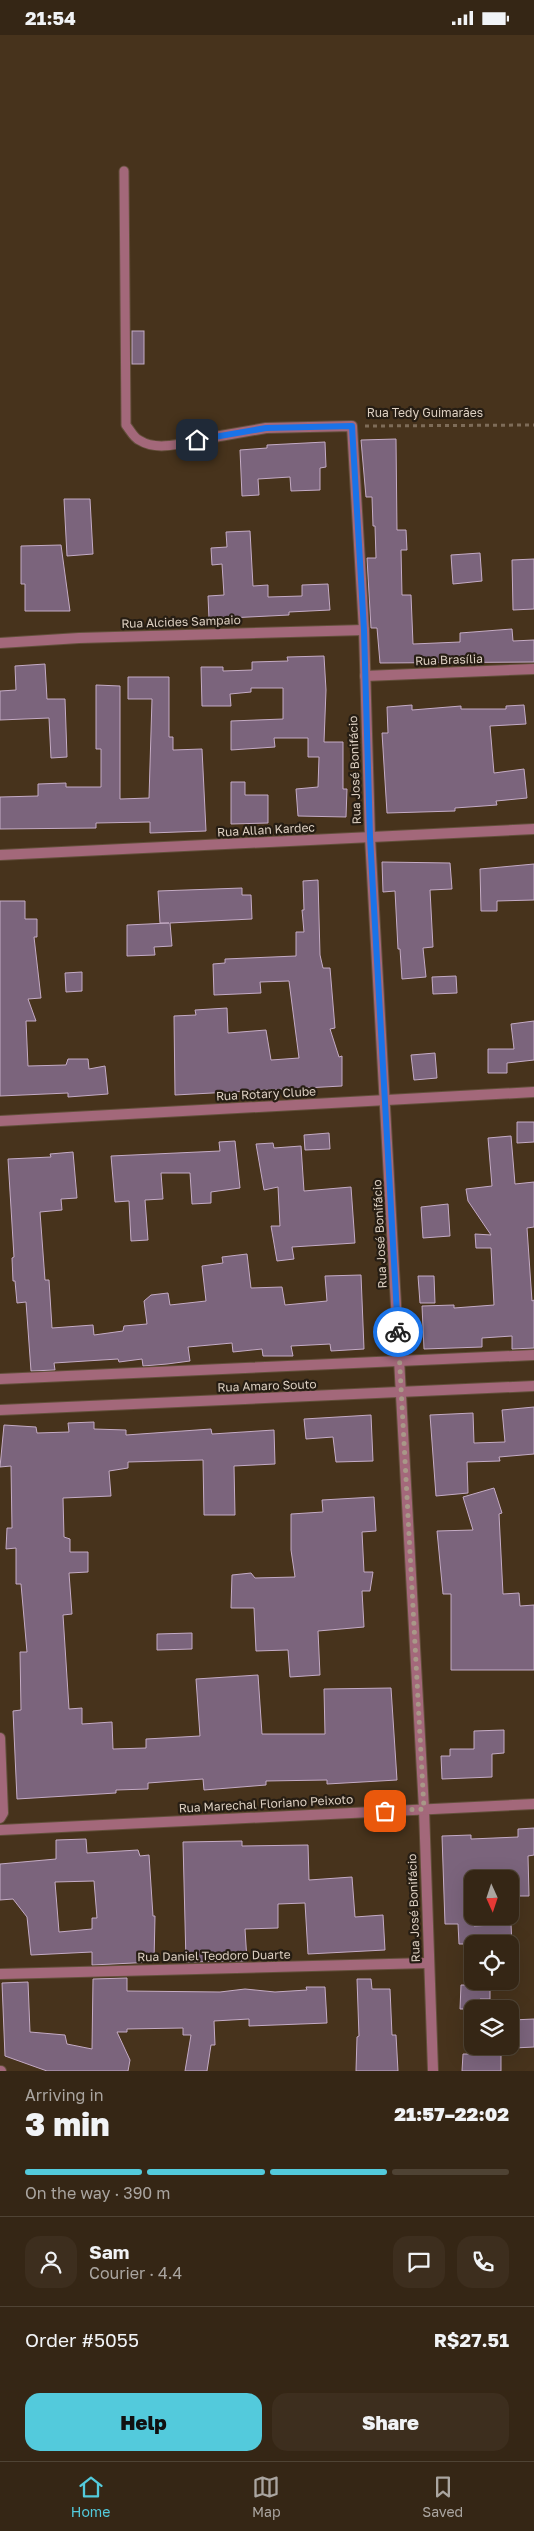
<!DOCTYPE html>
<html lang="en">
<head>
<meta charset="utf-8">
<style>
	:root { --surface:#352615; --page:#3d2e1e; --text:#f1f3f6; --muted:#aaa5a0; --line:#4f4334; --accent:#53cadc }
	body { margin:0; font-family:"Golos Text",sans-serif; background:var(--page); color:var(--text); height:100vh; display:flex; flex-direction:column; font-size:19px; white-space:nowrap }
	* { box-sizing:border-box; margin:0 }
	p { font-size:16px; color:var(--muted) }
	.icon { flex:none; width:28px; height:28px; fill:none; stroke:currentColor; stroke-width:2; stroke-linecap:round; stroke-linejoin:round }
	.map { position:relative; height:2036px; overflow:hidden }
	.drawer { display:flex; flex-direction:column; background:var(--surface); flex:1 }
	.drawer>* { flex:none }
	.needle { width:32px; rotate:177deg }
	.controls { position:absolute; left:464px; top:1835px; display:grid; gap:10px }
	.controls a { display:grid; place-items:center; width:55px; height:55px; border-radius:10px; background:var(--surface); box-shadow:0 5px 20px #0002,0 0 0 1px var(--line); font-size:25px }
	.pin { position:absolute; display:grid; place-items:center; width:42px; height:42px; color:#fff; margin:-21px; border-radius:10px; box-shadow:0 2px 8px #0006 }
	.courier { position:absolute; display:grid; place-items:center; width:50px; height:50px; margin:-25px; border:4px solid #1a73e8; border-radius:50%; background:#fff; color:#222; box-shadow:0 1px 6px #0007 }
	.overview em { font-style:normal; font-weight:800 }
	.overview div { display:flex; flex-direction:column-reverse }
	.overview { display:flex; align-items:center; justify-content:space-between; height:85px; padding:0 25px }
	h1 { font-size:32px; font-weight:800; line-height:38px }
	.bar { display:grid; grid-template-columns:repeat(4,1fr); gap:8px 5px; align-content:center; height:60px; padding:0 25px }
	.bar i { height:6px; border-radius:4px; background:var(--line) }
	.bar .active { background:var(--accent) }
	.bar p { grid-column:span 4 }
	.line { display:flex; align-items:center; gap:12px; padding:0 25px; border-top:1px solid var(--line) }
	.line div { flex:1 }
	.round { display:grid; place-items:center; flex:none; width:52px; height:52px; border-radius:15px; background:var(--page) }
	.primary-button { display:flex; gap:10px; margin-top:auto; padding:10px 25px }
	.primary-button a { flex:1; height:58px; border-radius:15px; background:var(--accent); color:#111; font-size:20px; font-weight:800; line-height:58px; text-align:center }
	.primary-button a+a { background:var(--page); color:var(--text) }
	.status { display:flex; justify-content:space-between; align-items:center; height:35px; padding:0 25px; background:var(--surface); direction:ltr }
	.status svg { height:14px; fill:currentColor }
	.dock { display:flex; justify-content:space-around; align-items:center; height:70px; border-top:1px solid var(--line); background:var(--surface); font-size:14px; color:var(--muted) }
	.dock a { display:grid; justify-items:center; gap:2px }
	.dock .active { color:var(--accent) }
	.map>svg:first-child { display:block }
	.building { fill:#7b647c; stroke:#c4abc5; fill-rule:evenodd }
	.lines { fill:none; stroke-linecap:round; stroke-linejoin:round }
	.service-casing { stroke:#624f3a; stroke-width:11 }
	.minor-casing { stroke:#624f3a; stroke-width:12 }
	.tertiary-casing { stroke:#624f3a; stroke-width:12 }
	.path { stroke:#7e6c58; stroke-width:3; stroke-dasharray:4 4; stroke-linecap:butt }
	.service { stroke:#a3687a; stroke-width:9 }
	.minor { stroke:#a3687a; stroke-width:10 }
	.tertiary { stroke:#a3687a; stroke-width:10 }
	.done { stroke:#a89887; stroke-width:5; stroke-dasharray:0 9 }
	.route { stroke:#1a73e8; stroke-width:6 }
	.labels { text-anchor:middle; stroke-width:4.5; stroke-linejoin:round; paint-order:stroke }
	.street-label { font-size:12px; fill:#dccfc1; stroke:#261d13 }
</style>
</head>
<body>
<div class="status"><b>21:54</b><svg viewBox="0 0 49 12"><path d="M0 12V9h3v3zM5 12V6h3v6zM10 12V3h3v9zM15 12V0h3v12zM26 1h20v11H26zM47 4h2v5h-2z"/></svg></div>
<div class="map">
<svg width="534" height="2036" viewBox="0 0 534 2036">
	<rect width="100%" height="100%" fill="#47331c"/>
	<!-- building -->
	<g class="building">
		<rect x="132" y="296" width="12" height="33"/>
		<polygon points="396,404 397,495 406,495 407,515 401,515 402,560 411,560 413,609 460,607 460,598 512,594 513,606 534,605 534,627 380,628 377,593 371,593 367,523 376,523 375,491 373,491 372,462 366,462 361,405"/>
		<polygon points="325,407 326,432 320,433 320,455 291,456 290,442 258,444 259,460 242,461 240,415 267,413 267,410"/>
		<polygon points="64,464 90,464 93,519 67,521"/>
		<polygon points="250,496 253,551 268,550 268,562 302,561 302,550 328,549 330,575 289,577 289,580 209,584 208,561 224,560 222,529 212,530 211,513 227,512 226,497"/>
		<polygon points="61,510 70,576 25,576 25,549 21,549 21,511"/>
		<polygon points="480,518 482,546 453,549 451,520"/>
		<polygon points="534,524 534,574 513,575 512,525"/>
		<polygon points="324,621 326,655 324,707 343,707 343,754 347,754 346,782 298,781 296,754 318,752 319,722 308,722 308,703 274,703 275,712 231,715 231,686 283,684 283,653 251,653 251,657 230,659 231,671 202,671 201,632 223,632 223,636 252,635 252,627 288,626 287,622"/>
		<polygon points="45,629 47,664 65,664 67,722 51,723 49,683 0,685 0,656 16,655 15,631"/>
		<polygon points="128,642 169,642 169,702 173,702 173,715 202,714 206,796 150,798 150,787 96,788 96,793 0,794 0,762 38,761 38,749 66,748 66,752 101,752 101,714 96,714 96,650 120,651 120,764 149,763 152,664 128,664"/>
		<polygon points="412,670 412,675 461,671 461,674 506,674 506,671 524,670 526,689 490,691 494,738 524,734 527,763 496,766 497,770 455,773 455,776 387,778 382,698 388,698 387,672"/>
		<polygon points="231,747 245,747 245,760 268,760 268,788 231,789"/>
		<polygon points="382,827 450,828 452,854 430,855 433,912 423,913 426,942 402,944 400,914 398,914 395,856 383,857"/>
		<polygon points="534,829 534,865 497,866 497,876 481,876 480,834"/>
		<polygon points="318,845 320,920 323,933 330,933 335,993 330,994 339,1022 342,1021 342,1051 175,1060 174,981 196,980 195,975 227,973 228,998 266,995 271,1025 299,1023 289,946 260,947 261,958 214,960 213,929 225,928 225,924 296,921 296,897 304,897 302,875 304,875 303,846"/>
		<polygon points="242,853 242,860 251,860 252,884 170,888 172,911 154,912 155,920 127,921 127,890 169,888 160,888 158,856"/>
		<polygon points="0,866 25,866 25,884 37,884 37,902 34,902 41,963 28,964 36,986 26,986 28,1031 66,1030 68,1024 88,1024 89,1034 105,1031 108,1059 68,1062 68,1058 0,1061"/>
		<polygon points="82,937 82,956 66,957 65,938"/>
		<polygon points="456,941 457,958 433,959 432,942"/>
		<polygon points="534,986 534,1025 507,1028 507,1038 488,1038 488,1014 514,1014 511,989"/>
		<polygon points="435,1018 437,1043 414,1045 411,1020"/>
		<polygon points="517,1087 534,1087 534,1107 517,1108"/>
		<polygon points="329,1098 330,1114 305,1115 304,1100"/>
		<polygon points="511,1101 515,1149 534,1147 534,1192 527,1193 532,1266 534,1265 534,1313 512,1314 512,1301 482,1303 482,1312 424,1314 422,1271 454,1270 454,1273 494,1270 491,1213 476,1213 475,1199 491,1200 468,1166 466,1154 492,1151 488,1103"/>
		<polygon points="235,1106 240,1153 211,1157 211,1168 192,1169 190,1138 161,1138 163,1164 145,1165 148,1205 131,1206 129,1166 115,1167 111,1121 220,1116 219,1107"/>
		<polygon points="273,1108 274,1113 301,1111 304,1156 351,1152 355,1208 292,1212 294,1224 277,1226 271,1191 280,1191 278,1152 264,1155 256,1109"/>
		<polygon points="73,1117 77,1163 61,1164 62,1175 40,1177 45,1245 49,1245 52,1293 93,1290 94,1300 123,1296 124,1291 147,1289 144,1266 151,1260 168,1258 170,1270 206,1266 202,1231 223,1228 222,1222 247,1219 251,1253 282,1252 285,1270 327,1266 325,1241 361,1240 364,1314 331,1316 330,1309 291,1311 293,1321 263,1321 262,1314 233,1317 232,1308 188,1312 190,1326 167,1329 143,1331 142,1324 119,1327 118,1324 54,1328 55,1335 31,1336 26,1267 17,1268 15,1246 13,1246 12,1223 14,1222 8,1124 51,1122 50,1119"/>
		<polygon points="448,1169 450,1201 423,1203 421,1172"/>
		<polygon points="418,1241 434,1241 435,1268 420,1268"/>
		<polygon points="534,1372 534,1419 499,1422 500,1426 467,1427 468,1458 436,1461 430,1380 473,1378 474,1408 505,1407 502,1375"/>
		<polygon points="371,1380 373,1426 336,1427 333,1402 306,1404 304,1384"/>
		<polygon points="94,1387 94,1394 126,1395 126,1400 211,1394 212,1399 274,1395 275,1429 234,1431 235,1480 204,1480 203,1425 128,1427 128,1433 109,1436 111,1461 63,1463 64,1502 70,1504 70,1517 88,1517 88,1537 69,1538 72,1579 63,1580 69,1674 82,1673 82,1689 112,1687 113,1714 146,1713 146,1704 200,1701 196,1644 258,1640 262,1699 325,1699 324,1654 391,1653 397,1745 327,1749 327,1745 266,1746 266,1750 204,1755 203,1744 148,1748 148,1754 116,1755 116,1758 17,1764 13,1676 21,1675 20,1617 27,1617 21,1549 16,1549 16,1513 6,1514 7,1493 12,1493 11,1431 0,1432 4,1390 36,1392 37,1398 69,1397 68,1388"/>
		<polygon points="494,1453 502,1478 499,1479 503,1559 519,1558 520,1571 534,1570 534,1635 451,1635 451,1559 443,1559 437,1496 473,1495 463,1462"/>
		<polygon points="374,1462 376,1496 362,1497 364,1537 373,1537 370,1556 362,1556 364,1592 318,1596 320,1640 290,1642 288,1615 256,1616 254,1573 231,1573 232,1540 251,1538 255,1543 295,1542 291,1515 291,1479 323,1477 322,1465"/>
		<polygon points="192,1598 192,1614 157,1615 157,1599"/>
		<polygon points="504,1695 504,1718 492,1719 492,1742 442,1744 441,1721 450,1721 450,1714 474,1714 474,1696"/>
		<polygon points="534,1793 534,1820 528,1821 529,1861 511,1861 510,1844 472,1844 474,1891 511,1889 512,1909 459,1909 458,1889 445,1889 442,1801 471,1800 471,1804 518,1802 518,1794"/>
		<path d="M86 1804 87 1818 138 1815 140 1821 149 1820 153 1881H155L154 1927 92 1930V1917L31 1920 27 1882 13 1864 0 1865V1829L56 1824V1805ZM94 1846 97 1883H92V1894L59 1897 55 1847Z"/>
		<polygon points="242,1806 242,1811 308,1810 309,1845 352,1842 355,1882 383,1880 385,1915 308,1919 305,1868 278,1869 278,1893 245,1894 247,1926 186,1927 183,1807"/>
		<polygon points="127,1943 127,1956 220,1957 245,1954 275,1957 307,1955 306,1952 325,1952 327,1988 249,1991 249,1984 214,1986 215,2010 211,2010 207,2036 185,2036 191,2000 183,2000 183,1993 127,1994 127,1997 117,1997 130,2025 128,2036 47,2036 5,2021 2,1948 28,1947 30,1997 65,2000 67,2009 92,2014 93,1944"/>
		<polygon points="357,1944 371,1944 372,1954 390,1954 392,2000 396,2000 398,2036 356,2036 357,2002 359,2001"/>
		<polygon points="461,1950 490,1950 490,1964 480,1964 480,1974 460,1974"/>
		<polygon points="534,1984 534,2012 514,2013 512,1985"/>
		<polygon points="463,2019 501,2019 501,2036 462,2036"/>
	</g>
	<g class="lines">
		<defs>
			<path id="service" d="M124 136 126 390C130 395 134 403 139 405 156 416 179 409 197 405"/>
			<g id="minor">
				<polyline points="197,405 266,393 352,391 364,595 370,802 424,1774 433,2036"/>
				<polyline points="0,608 79,603 364,595"/>
				<polyline points="365,641 534,634"/>
				<polyline points="0,820 534,794"/>
				<polyline points="0,1086 534,1057"/>
				<polyline points="0,1703 3,1778 0,1783"/>
				<polyline points="0,1795 534,1769"/>
				<polyline points="0,1939 428,1928"/>
				<polyline points="0,2036 1,2036"/>
			</g>
			<g id="tertiary">
				<polyline points="0,1344 534,1320"/>
				<polyline points="0,1375 534,1351"/>
			</g>
		</defs>
		<!-- service casing -->
		<use href="#service" class="service-casing"/>
		<!-- minor casing -->
		<use href="#minor" class="minor-casing"/>
		<!-- tertiary casing -->
		<use href="#tertiary" class="tertiary-casing"/>
		<!-- path -->
		<polyline class="path" points="365,391 534,390"/>
		<!-- service -->
		<use href="#service" class="service"/>
		<!-- minor -->
		<use href="#minor" class="minor"/>
		<!-- tertiary -->
		<use href="#tertiary" class="tertiary"/>
	</g>
	<g class="lines">
		<!-- done -->
		<polyline class="done" points="385,1776 424,1774 398,1297"/>
		<!-- route -->
		<polyline class="route" points="197,405 266,393 352,391 364,595 370,802 398,1297"/>
	</g>
	<g class="labels">
		<!-- street labels -->
		<g class="street-label">
			<text x="425" y="382">Rua Tedy Guimarães</text>
			<text transform="translate(181 587) rotate(-2)" y="4">Rua Alcides Sampaio</text>
			<text transform="translate(449 625) rotate(-2)" y="4">Rua Brasília</text>
			<text transform="translate(355 735) rotate(-92)" y="4">Rua José Bonifácio</text>
			<text transform="translate(266 795) rotate(-3)" y="4">Rua Allan Kardec</text>
			<text transform="translate(266 1059) rotate(-3)" y="4">Rua Rotary Clube</text>
			<text transform="translate(380 1199) rotate(-93)" y="4">Rua José Bonifácio</text>
			<text transform="translate(267 1351) rotate(-2)" y="4">Rua Amaro Souto</text>
			<text transform="translate(266 1769) rotate(-3)" y="4">Rua Marechal Floriano Peixoto</text>
			<text transform="translate(414 1873) rotate(-92)" y="4">Rua José Bonifácio</text>
			<text transform="translate(214 1921) rotate(-1)" y="4">Rua Daniel Teodoro Duarte</text>
		</g>
	</g>
</svg>
<div class="controls">
<a><svg class="needle" viewBox="-14 -14 28 28"><path d="M0-13l5 13h-10z" fill="#e53935"/><path d="M0 13l5-13h-10z" fill="#aaa5a0"/></svg></a>
<a><svg class="icon" aria-label="locate" viewBox="0 0 24 24"><circle cx="12" cy="12" r="6"/><path d="M12 2v4M12 18v4M2 12h4M18 12h4"/></svg></a>
<a><svg class="icon" aria-label="layers" viewBox="0 0 24 24"><path d="M12 4l9 5-9 5-9-5zM3 14l9 5 9-5"/></svg></a>
</div>
<div class="pin" style="left:385px;top:1776px;background:#ea580c"><svg class="icon" aria-label="bag" viewBox="0 0 24 24"><path d="M5 8h14l-1 12H6zM9 8a3 3 0 0 1 6 0"/></svg></div>
<div class="pin" style="left:197px;top:405px;background:#1f2937"><svg class="icon" aria-label="home" viewBox="0 0 24 24"><path d="M3 11l9-7 9 7M6 9v11h12V9"/></svg></div>
<div class="courier" style="left:398px;top:1297px"><svg class="icon" aria-label="bike" viewBox="0 0 24 24"><circle cx="6" cy="16" r="4"/><circle cx="18" cy="16" r="4"/><path d="M6 16l4-8h5l3 8M10 8l3 8H6M13 5h3"/></svg></div>
</div>
<section class="drawer">
<div class="overview"><div><h1>3 min</h1><p>Arriving in</p></div><em>21:57–22:02</em></div>
<div class="bar"><i class="active"></i><i class="active"></i><i class="active"></i><i></i><p>On the way · 390 m</p></div>
<div class="line" style="height:90px"><a class="round"><svg class="icon" aria-label="person" viewBox="0 0 24 24"><circle cx="12" cy="8" r="4"/><path d="M4 21q1-7 8-7t8 7"/></svg></a><div><b>Sam</b><p>Courier · 4.4</p></div><a class="round"><svg class="icon" aria-label="chat" viewBox="0 0 24 24"><path d="M4 5h16v11H9l-5 4z"/></svg></a><a class="round"><svg class="icon" aria-label="phone" viewBox="0 0 24 24"><path d="M5 4h4l2 5-3 2q2 4 5 5l2-3 5 2v4C11 20 4 13 5 4z"/></svg></a></div>
<div class="line" style="height:65px"><div>Order #5055</div><b>R$27.51</b></div>
<div class="primary-button"><a>Help</a><a>Share</a></div>
</section>
<nav class="dock">
<a class="active"><svg class="icon" aria-label="home" viewBox="0 0 24 24"><path d="M3 11l9-7 9 7M6 9v11h12V9"/></svg>Home</a>
<a><svg class="icon" aria-label="map" viewBox="0 0 24 24"><path d="M3 6l6-2 6 2 6-2v14l-6 2-6-2-6 2zM9 4v14M15 6v14"/></svg>Map</a>
<a><svg class="icon" aria-label="saved" viewBox="0 0 24 24"><path d="M7 4h10v16l-5-4-5 4z"/></svg>Saved</a>
</nav>
</body>
</html>
